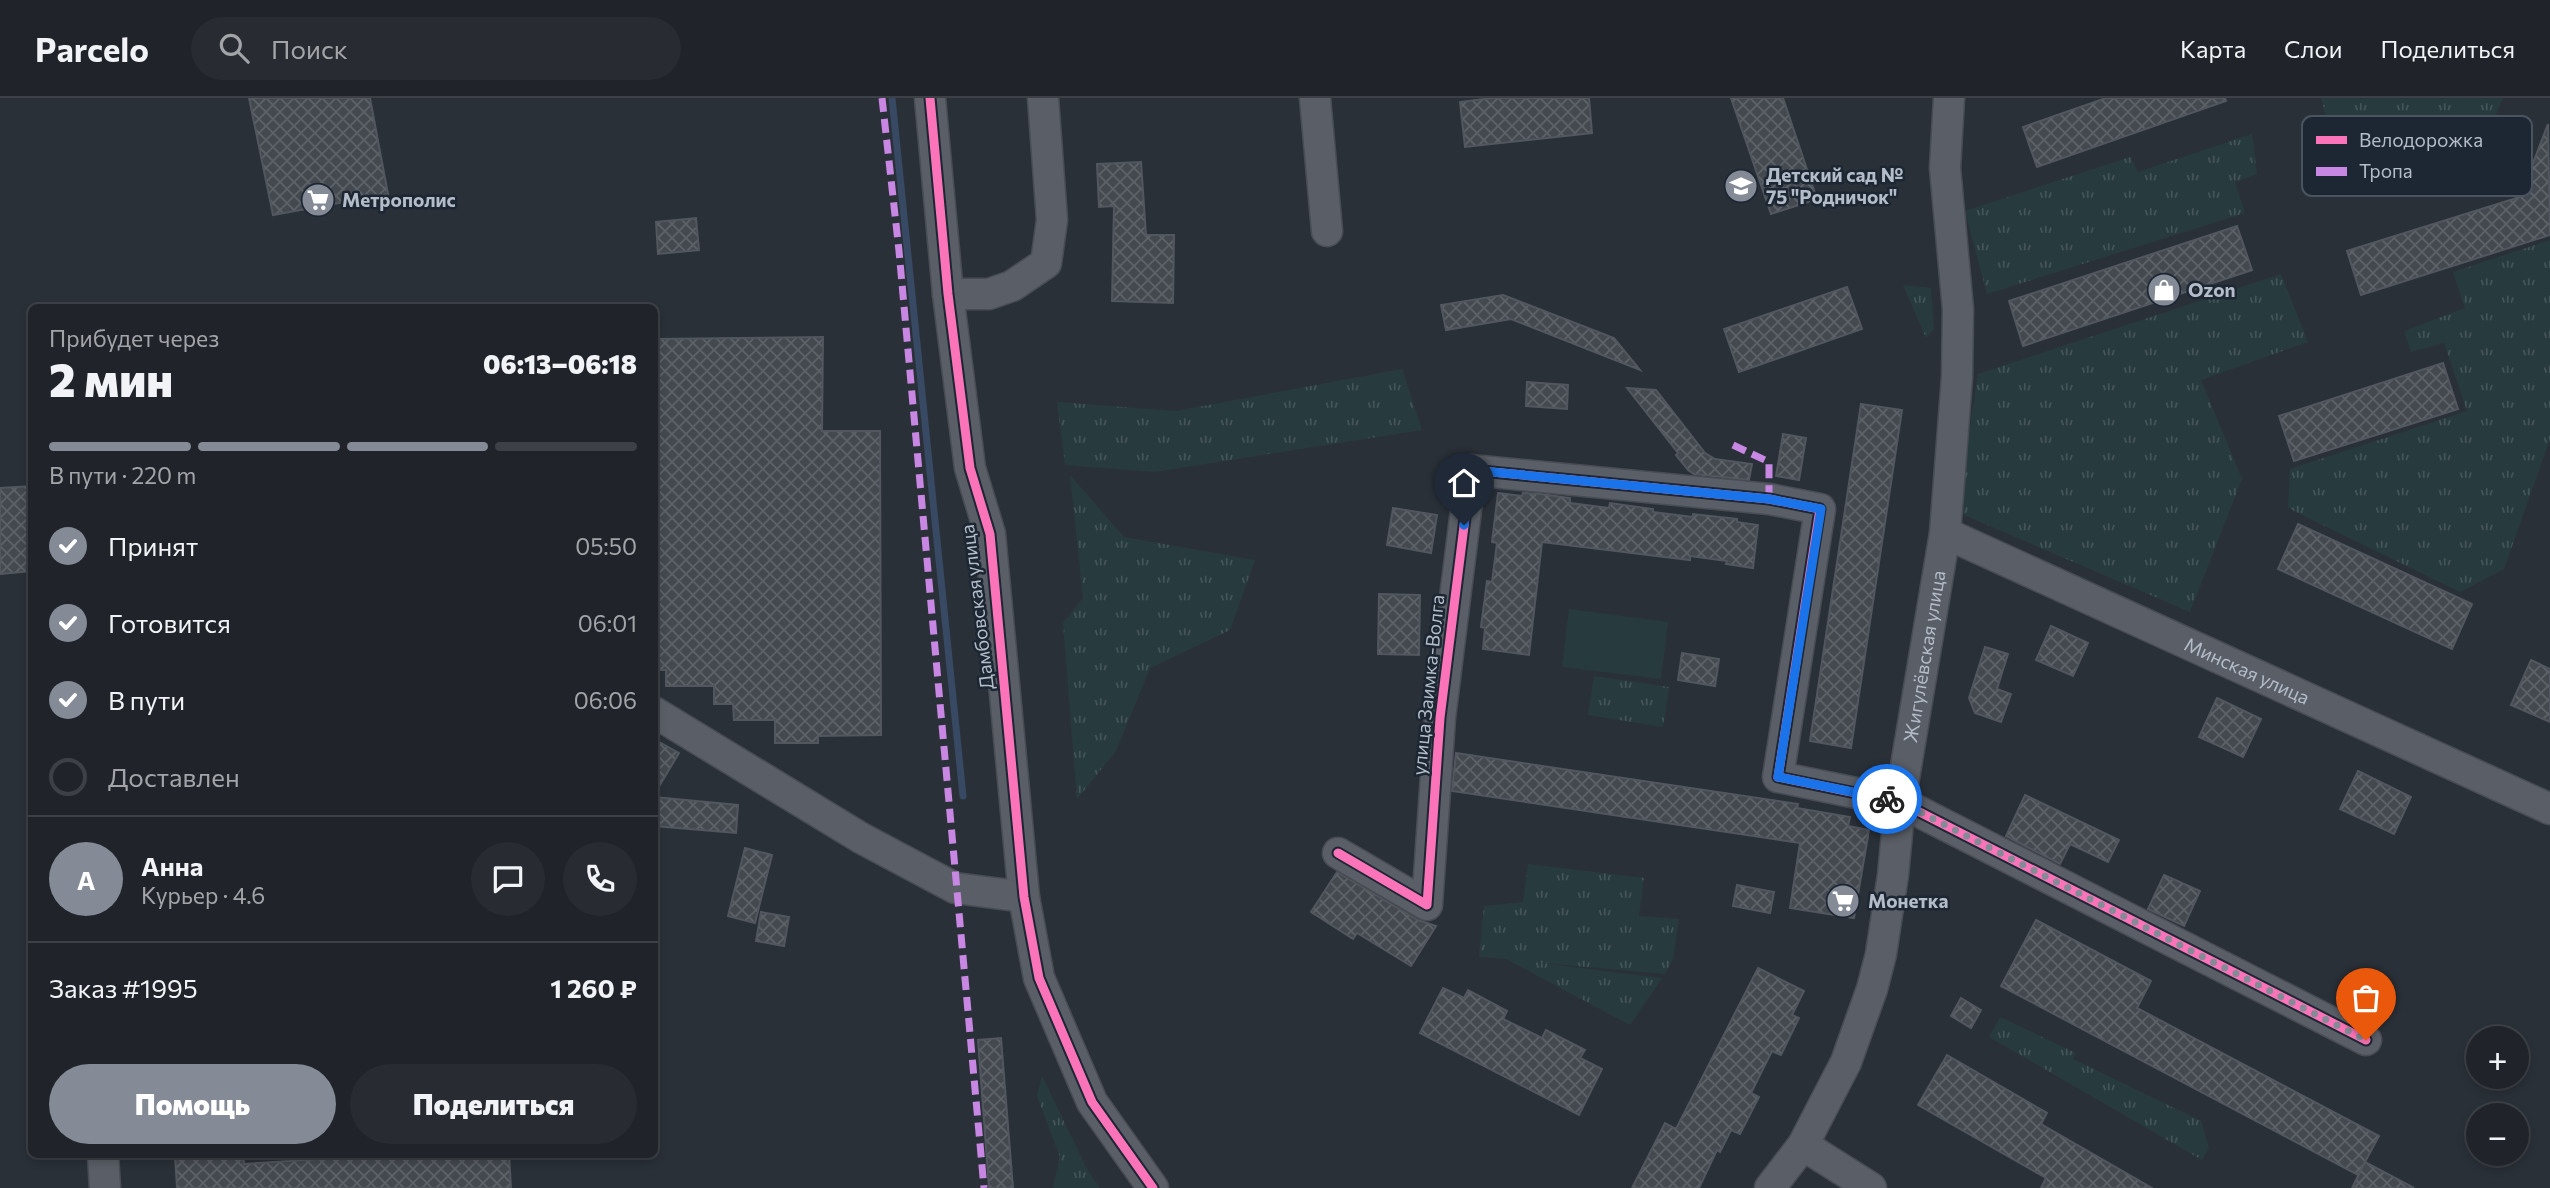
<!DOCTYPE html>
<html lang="ru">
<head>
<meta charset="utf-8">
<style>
	:root { --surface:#20242a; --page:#282c32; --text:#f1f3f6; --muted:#a2a4a8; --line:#3d4147; --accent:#848b96 }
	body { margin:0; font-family:Commissioner,sans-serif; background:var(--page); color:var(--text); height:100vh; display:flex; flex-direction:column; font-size:26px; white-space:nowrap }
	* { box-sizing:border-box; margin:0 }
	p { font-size:23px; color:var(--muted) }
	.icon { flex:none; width:38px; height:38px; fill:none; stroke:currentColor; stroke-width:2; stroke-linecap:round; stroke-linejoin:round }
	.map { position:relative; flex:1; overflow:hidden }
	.sheet { position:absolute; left:28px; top:206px; width:630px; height:854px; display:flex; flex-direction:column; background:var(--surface); border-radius:10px; box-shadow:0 4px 10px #0003,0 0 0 2px var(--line) }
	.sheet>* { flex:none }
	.buttons { position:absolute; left:2466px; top:928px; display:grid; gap:14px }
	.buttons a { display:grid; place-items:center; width:63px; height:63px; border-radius:50%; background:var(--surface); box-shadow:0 4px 10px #0003,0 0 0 2px var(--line); font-size:35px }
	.pin { position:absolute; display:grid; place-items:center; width:60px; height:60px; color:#fff; margin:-72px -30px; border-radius:50% 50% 50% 0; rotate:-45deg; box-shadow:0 0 7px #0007 }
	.pin .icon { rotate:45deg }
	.courier { position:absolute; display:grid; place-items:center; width:70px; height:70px; margin:-35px; border:5px solid #1a73e8; border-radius:50%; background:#fff; color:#222; box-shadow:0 2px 9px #0007 }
	.summary em { font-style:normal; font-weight:800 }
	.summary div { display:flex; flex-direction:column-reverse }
	.summary { display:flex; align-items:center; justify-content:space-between; height:119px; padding:0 21px }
	h1 { font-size:46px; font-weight:800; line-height:52px }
	.bar { display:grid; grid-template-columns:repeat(4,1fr); gap:10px 7px; align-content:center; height:84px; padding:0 21px }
	.bar i { height:9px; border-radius:5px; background:var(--line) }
	.bar .selected { background:var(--accent) }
	.bar p { grid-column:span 4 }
	.line { display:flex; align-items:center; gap:18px; padding:0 21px; border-top:2px solid var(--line) }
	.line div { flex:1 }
	.round { display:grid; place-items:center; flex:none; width:74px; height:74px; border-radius:37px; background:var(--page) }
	ol { padding:0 21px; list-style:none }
	li { display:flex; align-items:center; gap:21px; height:77px }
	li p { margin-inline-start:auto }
	li .icon { padding:7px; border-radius:50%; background:var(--accent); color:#fff; stroke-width:4 }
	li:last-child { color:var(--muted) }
	li i { width:38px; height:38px; border:4px solid var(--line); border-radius:50% }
	.button { display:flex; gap:14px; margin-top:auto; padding:14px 21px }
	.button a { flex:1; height:80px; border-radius:42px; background:var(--accent); color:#fff; font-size:28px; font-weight:800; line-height:80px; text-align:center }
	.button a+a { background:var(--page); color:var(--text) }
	header { display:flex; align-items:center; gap:42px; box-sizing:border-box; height:98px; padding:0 35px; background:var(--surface); border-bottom:2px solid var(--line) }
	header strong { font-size:33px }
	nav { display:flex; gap:38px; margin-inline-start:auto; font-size:24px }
	.search { width:490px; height:63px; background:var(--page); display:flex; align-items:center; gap:18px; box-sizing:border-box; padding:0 24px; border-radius:38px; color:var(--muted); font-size:26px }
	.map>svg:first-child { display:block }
	.grass { fill:url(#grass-tufts) }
	.garden { fill:#273a3e }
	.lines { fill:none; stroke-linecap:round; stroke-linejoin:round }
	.stream { stroke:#384963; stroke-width:7 }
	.building { fill:url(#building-cross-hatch); stroke:#52575f; stroke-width:2 }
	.minor-casing { stroke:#484c53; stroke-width:33 }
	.minor { stroke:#5a5e66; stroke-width:30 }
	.quiet { stroke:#c787e3; stroke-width:7; stroke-dasharray:14 7; stroke-linecap:butt }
	.cycleway-casing { stroke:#1d2633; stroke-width:13 }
	.cycleway { stroke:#fb73b8; stroke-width:9 }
	.done { stroke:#848b96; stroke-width:7; stroke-dasharray:0 12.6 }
	.route { stroke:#1a73e8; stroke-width:9 }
	.labels { text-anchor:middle; stroke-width:5; stroke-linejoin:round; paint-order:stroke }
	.poi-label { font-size:19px; font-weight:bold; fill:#b4bcc9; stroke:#1d2633; text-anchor:start }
	.street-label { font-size:19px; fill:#b4bcc9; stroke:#1d2633 }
	.key { fill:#1d2633; stroke:#4a5360; stroke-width:2 }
	.key-label { font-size:19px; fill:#b4bcc9 }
</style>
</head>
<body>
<header>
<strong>Parcelo</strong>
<div class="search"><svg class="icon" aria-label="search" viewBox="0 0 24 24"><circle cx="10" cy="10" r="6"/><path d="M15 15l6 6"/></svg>Поиск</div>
<nav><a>Карта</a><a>Слои</a><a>Поделиться</a></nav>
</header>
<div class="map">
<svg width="2550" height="1090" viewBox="0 0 2550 1090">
	<defs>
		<pattern id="grass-tufts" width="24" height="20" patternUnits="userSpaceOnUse" patternTransform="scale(1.75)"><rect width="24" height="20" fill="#273a3e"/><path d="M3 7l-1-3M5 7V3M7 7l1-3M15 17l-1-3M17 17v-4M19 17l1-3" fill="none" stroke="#445559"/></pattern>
		<pattern id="building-cross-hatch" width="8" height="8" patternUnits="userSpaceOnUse" patternTransform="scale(1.75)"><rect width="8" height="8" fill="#444950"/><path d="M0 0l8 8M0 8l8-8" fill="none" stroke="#5d6168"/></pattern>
	</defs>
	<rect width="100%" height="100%" fill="#2a3038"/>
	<!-- grass -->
	<g class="grass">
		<polygon points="2321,0 2503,0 2490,30 2407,63 2396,29 2348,43 2362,80 2345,86"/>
		<polygon points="2252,36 2257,76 2235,84 2245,115 1987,196 1965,113 2130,59 2138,74"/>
		<polygon points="2550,142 2550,341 2504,471 2460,494 2288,410 2290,371 2467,313 2444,245 2411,254 2404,233 2465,210 2453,174"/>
		<polygon points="2281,176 2308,244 2201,282 2242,381 2190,514 1957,414 1978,276"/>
		<polygon points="1903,187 1931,190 1934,231 1926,240"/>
		<polygon points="1402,271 1422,332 1154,374 1065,367 1057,304 1176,313"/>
		<polygon points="1070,377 1124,439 1255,462 1230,532 1150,570 1116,653 1077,701 1063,525 1083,500"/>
		<polygon points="1594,578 1669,589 1663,629 1588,617"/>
		<polygon points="1528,766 1644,780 1639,818 1679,821 1673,861 1665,876 1532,864 1662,880 1630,927 1506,861 1479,859 1484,808 1523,804"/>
		<polygon points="2000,919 2076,955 2073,961 2201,1023 2209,1050 2202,1062 1989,939"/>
		<polygon points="1042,978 1088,1073 1100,1090 1053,1090 1060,1059 1037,998"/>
	</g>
	<!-- garden -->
	<polygon class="garden" points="1569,511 1668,524 1661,581 1562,569"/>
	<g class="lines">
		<!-- stream -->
		<polyline class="stream" points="892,0 963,698"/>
	</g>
	<!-- building -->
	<g class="building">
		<polygon points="249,0 370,0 388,96 273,117"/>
		<polygon points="1492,0 1589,0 1592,35 1465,49 1460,4"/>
		<polygon points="1731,0 1783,0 1817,101 1771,116"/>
		<polygon points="2106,0 2225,0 2226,3 2037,69 2023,29"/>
		<polygon points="2548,26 2550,137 2361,197 2347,153 2520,99"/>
		<polygon points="1141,64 1146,137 1174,137 1173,205 1112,203 1114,108 1099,109 1097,66"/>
		<polygon points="696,120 699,152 658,156 656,124"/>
		<polygon points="2237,128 2252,172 2023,248 2009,203"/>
		<polygon points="1847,189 1862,231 1739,274 1724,231"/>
		<polygon points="1503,197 1614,240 1640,272 1511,221 1446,232 1441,207"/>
		<polygon points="823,239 822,333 880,333 881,637 818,638 818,645 775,645 775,622 734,622 733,606 714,606 714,588 666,588 666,572 654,572 654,241"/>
		<polygon points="2443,265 2458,311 2294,363 2279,318"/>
		<polygon points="1527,284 1568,287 1567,311 1526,308"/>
		<polygon points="1627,290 1656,292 1705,355 1715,361 1752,366 1749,382 1694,376 1688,372 1676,357 1678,355"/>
		<polygon points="1861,306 1902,312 1851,650 1810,643"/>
		<polygon points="1783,336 1806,340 1799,382 1776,378"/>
		<polygon points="32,388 32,473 0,476 0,390"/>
		<polygon points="1498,395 1522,398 1523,395 1541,396 1570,400 1570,405 1609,410 1610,405 1653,411 1653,414 1693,419 1693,416 1737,421 1737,424 1758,427 1753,470 1726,466 1727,463 1690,458 1690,462 1542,444 1529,557 1483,551 1485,530 1481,529 1487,483 1492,484 1497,445 1492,444"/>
		<polygon points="1393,410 1437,417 1431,455 1387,447"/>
		<polygon points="2298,426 2472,506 2452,551 2278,471"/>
		<polygon points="1379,496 1420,497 1419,557 1378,556"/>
		<polygon points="2051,528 2088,545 2073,578 2036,562"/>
		<polygon points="1985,549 2008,556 1997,591 2011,596 2001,624 1975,615 1969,600"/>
		<polygon points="1682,555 1719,561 1715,588 1678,582"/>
		<polygon points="2531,562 2550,571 2550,624 2511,607"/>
		<polygon points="2217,600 2261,621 2243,659 2199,639"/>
		<polygon points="654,641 679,655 654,697"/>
		<polygon points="1456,655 1798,706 1797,710 1850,719 1848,728 1869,732 1854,820 1790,810 1800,745 1452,693"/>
		<polygon points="2358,673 2411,699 2394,736 2340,711"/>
		<polygon points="2025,697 2119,742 2108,764 2070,746 2060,766 2006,738"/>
		<polygon points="654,699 738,707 736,735 654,728"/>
		<polygon points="745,750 772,757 755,825 728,818"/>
		<polygon points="1337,774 1418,822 1436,828 1411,868 1357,835 1353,841 1311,814"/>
		<polygon points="2164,777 2200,793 2184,828 2148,811"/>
		<polygon points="1737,787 1774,794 1770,815 1733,808"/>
		<polygon points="761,814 789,819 784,848 756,843"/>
		<polygon points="2036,822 2151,883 2137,910 2379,1038 2358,1077 2001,888"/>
		<polygon points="1758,870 1804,893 1792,917 1799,920 1781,957 1772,953 1751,995 1759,999 1740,1036 1731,1032 1720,1054 1717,1052 1699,1090 1632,1090 1665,1025 1676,1031"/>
		<polygon points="1443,890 1464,900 1468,892 1507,913 1503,921 1542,940 1546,932 1585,952 1580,960 1602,971 1579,1017 1420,935"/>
		<polygon points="1961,900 1981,912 1971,930 1951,918"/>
		<polygon points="1001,940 1013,1090 989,1090 978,942"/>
		<polygon points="1947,957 2047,1015 2041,1026 2152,1090 2041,1090 2046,1080 1918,1007"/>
		<polygon points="175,1057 243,1057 244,1066 385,1057 509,1057 511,1090 177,1090"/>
		<polygon points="2365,1064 2414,1090 2352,1090"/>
	</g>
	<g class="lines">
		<defs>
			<g id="minor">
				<polyline points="930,0 948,196 970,370 990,436 1024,799 1039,880 1092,1004 1153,1090"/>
				<polyline points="1315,0 1327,133"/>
				<polyline points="948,196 989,196 1012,188 1046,165 1052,122 1043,0"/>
				<path id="s1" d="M1945 435 2550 711"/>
				<polyline points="654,614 861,740 955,790 1024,799"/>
				<polyline points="1338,755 1427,807 1440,620 1471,372 1769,401 1820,411 1778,679 1900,704 2366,942"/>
				<polyline points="1803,1047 1871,1090"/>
				<polyline points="103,1057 105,1090"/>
				<path id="s2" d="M1770 1090 1803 1047 1846 964 1872 891 1881 856 1893 777 1900 704 1945 435 1957 279 1958 211 1945 70 1949 0"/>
			</g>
		</defs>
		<!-- minor casing -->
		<use href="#minor" class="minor-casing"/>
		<!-- minor -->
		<use href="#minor" class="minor"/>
		<!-- quiet -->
		<g class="quiet">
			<polyline points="882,0 899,153 984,1090"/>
			<polyline points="1733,347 1769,364 1769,401"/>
		</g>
		<defs>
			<g id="cycleway">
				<polyline points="930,0 948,196 970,370 990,436 1024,799 1039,880 1092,1004 1153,1090"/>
				<polyline points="1338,755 1427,807 1440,620 1471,372 1769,401 1820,411 1778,679 1900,704 2366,942"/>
			</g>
		</defs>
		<!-- cycleway casing -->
		<use href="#cycleway" class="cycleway-casing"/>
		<!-- cycleway -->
		<use href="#cycleway" class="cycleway"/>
	</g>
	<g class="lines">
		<!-- done -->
		<polyline class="done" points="1887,701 1900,704 2366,942"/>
		<!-- route -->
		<polyline class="route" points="1464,427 1471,372 1769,401 1821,411 1778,679 1887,701"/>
	</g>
	<!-- icons -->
	<defs>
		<symbol id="school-disc" viewBox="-11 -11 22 22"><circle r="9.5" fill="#848b96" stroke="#1d2633"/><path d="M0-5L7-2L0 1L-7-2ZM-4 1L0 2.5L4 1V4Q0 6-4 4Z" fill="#fff"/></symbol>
		<symbol id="supermarket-disc" viewBox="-11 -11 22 22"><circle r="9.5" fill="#848b96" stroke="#1d2633"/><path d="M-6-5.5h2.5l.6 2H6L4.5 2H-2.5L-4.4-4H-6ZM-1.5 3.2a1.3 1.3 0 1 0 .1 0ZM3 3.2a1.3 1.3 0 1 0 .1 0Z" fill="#fff"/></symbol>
		<symbol id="shop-disc" viewBox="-11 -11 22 22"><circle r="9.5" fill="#848b96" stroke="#1d2633"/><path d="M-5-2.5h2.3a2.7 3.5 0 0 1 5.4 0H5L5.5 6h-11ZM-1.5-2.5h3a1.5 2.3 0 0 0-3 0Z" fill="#fff"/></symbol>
	</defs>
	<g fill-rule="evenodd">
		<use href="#school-disc" x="1722" y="69" width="38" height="38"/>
		<use href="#supermarket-disc" x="299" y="83" width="38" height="38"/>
		<use href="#shop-disc" x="2145" y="173" width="38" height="38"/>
		<use href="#supermarket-disc" x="1824" y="784" width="38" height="38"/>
	</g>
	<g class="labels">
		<!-- poi labels -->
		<g class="poi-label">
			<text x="1766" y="84">Детский сад №<tspan x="1766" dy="22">75 "Родничок"</tspan></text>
			<text x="342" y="109">Метрополис</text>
			<text x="2188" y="199">Ozon</text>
			<text x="1868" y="810">Монетка</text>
		</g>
		<!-- street labels -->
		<g class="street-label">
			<text transform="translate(977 509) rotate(-97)" y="7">Дамбовская улица</text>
			<text dy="7" stroke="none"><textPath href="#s2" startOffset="562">Жигулёвская улица</textPath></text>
			<text dy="7" stroke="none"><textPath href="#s1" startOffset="332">Минская улица</textPath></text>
			<text transform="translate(1428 587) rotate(-84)" y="7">улица Заимка-Волга</text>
		</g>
	</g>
	<!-- legend -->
	<rect x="2302" y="18" width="230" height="80" rx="10" class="key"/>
	<rect x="2316" y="38" width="31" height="8" fill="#fb73b8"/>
	<rect x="2316" y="69" width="31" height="9" fill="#c787e3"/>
	<g class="key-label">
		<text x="2359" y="49">Велодорожка</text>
		<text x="2359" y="80">Тропа</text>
	</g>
</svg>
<div class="buttons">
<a>+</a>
<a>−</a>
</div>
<div class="pin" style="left:2366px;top:942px;background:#ea580c"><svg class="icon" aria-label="bag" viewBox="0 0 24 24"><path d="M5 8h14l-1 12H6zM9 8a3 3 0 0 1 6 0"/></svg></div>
<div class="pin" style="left:1464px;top:427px;background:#1f2937"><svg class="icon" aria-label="home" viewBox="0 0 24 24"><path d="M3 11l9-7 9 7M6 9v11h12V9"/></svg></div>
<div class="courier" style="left:1887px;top:701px"><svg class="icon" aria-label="bike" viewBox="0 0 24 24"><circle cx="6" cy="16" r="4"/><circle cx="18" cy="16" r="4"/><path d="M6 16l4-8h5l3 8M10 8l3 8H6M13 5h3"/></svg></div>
<section class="sheet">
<div class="summary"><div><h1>2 мин</h1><p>Прибудет через</p></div><em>06:13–06:18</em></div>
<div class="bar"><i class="selected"></i><i class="selected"></i><i class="selected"></i><i></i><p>В пути · 220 m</p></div>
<ol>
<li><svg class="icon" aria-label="check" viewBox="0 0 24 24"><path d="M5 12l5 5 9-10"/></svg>Принят<p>05:50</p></li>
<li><svg class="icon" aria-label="check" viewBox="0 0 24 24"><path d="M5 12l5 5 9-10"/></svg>Готовится<p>06:01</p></li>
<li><svg class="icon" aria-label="check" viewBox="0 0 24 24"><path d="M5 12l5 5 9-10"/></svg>В пути<p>06:06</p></li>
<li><i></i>Доставлен</li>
</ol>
<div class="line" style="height:126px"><b class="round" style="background:var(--accent);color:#fff">А</b><div><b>Анна</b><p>Курьер · 4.6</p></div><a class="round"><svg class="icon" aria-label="chat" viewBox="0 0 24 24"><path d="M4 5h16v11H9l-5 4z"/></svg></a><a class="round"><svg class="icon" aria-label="phone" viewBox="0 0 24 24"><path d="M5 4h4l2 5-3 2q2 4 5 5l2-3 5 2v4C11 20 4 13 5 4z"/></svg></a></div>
<div class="line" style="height:91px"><div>Заказ #1995</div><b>1 260 ₽</b></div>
<div class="button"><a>Помощь</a><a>Поделиться</a></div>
</section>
</div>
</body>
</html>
